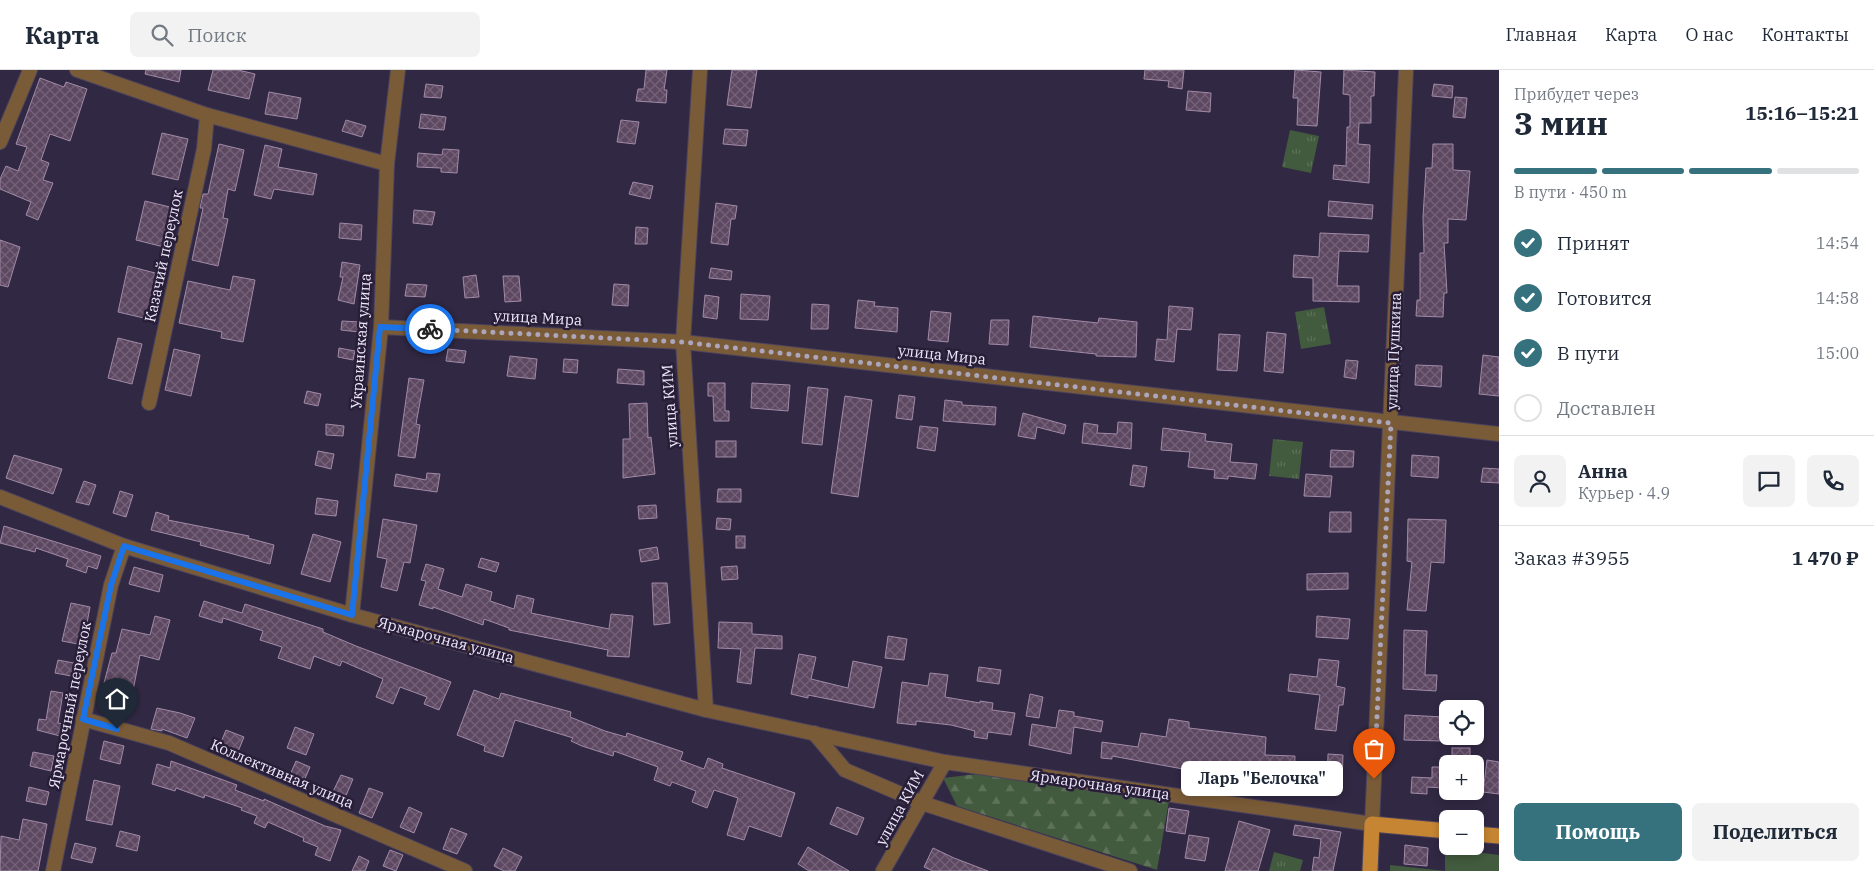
<!DOCTYPE html>
<html lang="ru">
<head>
<meta charset="utf-8">
<style>
	:root { --surface:#fff; --page:#f2f2f3; --text:#1f2937; --muted:#747a83; --line:#e0e1e3; --accent:#36727e }
	body { margin:0; font-family:"IBM Plex Serif",serif; background:var(--page); color:var(--text); height:100vh; display:flex; flex-direction:column; font-size:19px; white-space:nowrap }
	* { box-sizing:border-box; margin:0 }
	p { font-size:16px; color:var(--muted) }
	.icon { flex:none; width:28px; height:28px; fill:none; stroke:currentColor; stroke-width:2; stroke-linecap:round; stroke-linejoin:round }
	.map { position:relative; flex:1; overflow:hidden }
	.details { display:flex; flex-direction:column; background:var(--surface); width:375px }
	.details>* { flex:none }
	.buttons { position:absolute; left:1439px; top:630px; display:grid; gap:10px }
	.buttons a { display:grid; place-items:center; width:45px; height:45px; border-radius:8px; background:var(--surface); box-shadow:0 2px 8px #0003; font-size:25px }
	.pin { position:absolute; display:grid; place-items:center; width:42px; height:42px; color:#fff; margin:-51px -21px; border-radius:50% 50% 50% 0; rotate:-45deg; box-shadow:0 0 5px #0007 }
	.pin .icon { rotate:45deg }
	.courier { position:absolute; display:grid; place-items:center; width:50px; height:50px; margin:-25px; border:4px solid #1a73e8; border-radius:50%; background:#fff; color:#222; box-shadow:0 1px 6px #0007 }
	.bubble { position:absolute; height:35px; border-radius:8px; background:var(--surface); box-shadow:0 2px 8px #0003; font-size:16px; font-weight:700; line-height:35px; text-align:center }
	.headline em { font-style:normal; font-weight:700 }
	.headline div { display:flex; flex-direction:column-reverse }
	.headline { display:flex; align-items:center; justify-content:space-between; height:85px; padding:0 15px }
	h1 { font-size:32px; font-weight:700; line-height:38px }
	.bar { display:grid; grid-template-columns:repeat(4,1fr); gap:8px 5px; align-content:center; height:60px; padding:0 15px }
	.bar i { height:6px; border-radius:4px; background:var(--line) }
	.bar .on { background:var(--accent) }
	.bar p { grid-column:span 4 }
	.line { display:flex; align-items:center; gap:12px; padding:0 15px; border-top:1px solid var(--line) }
	.line div { flex:1 }
	.round { display:grid; place-items:center; flex:none; width:52px; height:52px; border-radius:8px; background:var(--page) }
	ol { padding:0 15px; list-style:none }
	li { display:flex; align-items:center; gap:15px; height:55px }
	li p { margin-inline-start:auto }
	li .icon { padding:5px; border-radius:50%; background:var(--accent); color:#fff; stroke-width:4 }
	li:last-child { color:var(--muted) }
	li i { width:28px; height:28px; border:2px solid var(--line); border-radius:50% }
	.button { display:flex; gap:10px; margin-top:auto; padding:10px 15px }
	.button a { flex:1; height:58px; border-radius:8px; background:var(--accent); color:#fff; font-size:20px; font-weight:700; line-height:58px; text-align:center }
	.button a+a { background:var(--page); color:var(--text) }
	header { display:flex; align-items:center; gap:30px; box-sizing:border-box; height:70px; padding:0 25px; background:var(--surface); border-bottom:1px solid var(--line) }
	header strong { font-size:24px }
	nav { display:flex; gap:28px; margin-inline-start:auto; font-size:18px }
	.search { width:350px; height:45px; background:var(--page); display:flex; align-items:center; gap:12px; box-sizing:border-box; padding:0 18px; border-radius:8px; color:var(--muted); font-size:19px }
	main { display:flex; flex:1; min-height:0 }
	.map>svg:first-child { display:block }
	.forest { fill:url(#forest-firs) }
	.park { fill:url(#park-tufts) }
	.garden { fill:#425a3d }
	.building { fill:url(#building-cross-hatch); stroke:#a18aa7 }
	.lines { fill:none; stroke-linecap:round; stroke-linejoin:round }
	.street-casing { stroke:#4c435d; stroke-width:16 }
	.primary-casing { stroke:#4c435d; stroke-width:17 }
	.street { stroke:#7a5b37; stroke-width:14 }
	.primary { stroke:#c58533; stroke-width:15 }
	.done { stroke:#aca5bb; stroke-width:5; stroke-dasharray:0 9 }
	.route { stroke:#1a73e8; stroke-width:6 }
	.labels { text-anchor:middle; stroke-width:5; stroke-linejoin:round; paint-order:stroke }
	.street-label { font-size:15px; fill:#efe9fc; stroke:#281e38 }
</style>
</head>
<body>
<header>
<strong>Карта</strong>
<div class="search"><svg class="icon" aria-label="search" viewBox="0 0 24 24"><circle cx="10" cy="10" r="6"/><path d="M15 15l6 6"/></svg>Поиск</div>
<nav><a>Главная</a><a>Карта</a><a>О нас</a><a>Контакты</a></nav>
</header>
<main>
<div class="map">
<svg width="1499" height="801" viewBox="0 0 1499 801">
	<defs>
		<pattern id="forest-firs" width="22" height="20" patternUnits="userSpaceOnUse" patternTransform="scale(1.25)"><rect width="22" height="20" fill="#425a3d"/><path d="M5 1l3.5 6h-7zM16 11l3.5 6h-7z" fill="#5e725a"/></pattern>
		<pattern id="park-tufts" width="24" height="20" patternUnits="userSpaceOnUse" patternTransform="scale(1.25)"><rect width="24" height="20" fill="#425a3d"/><path d="M3 7l-1-3M5 7V3M7 7l1-3M15 17l-1-3M17 17v-4M19 17l1-3" fill="none" stroke="#5e725a"/></pattern>
		<pattern id="building-cross-hatch" width="8" height="8" patternUnits="userSpaceOnUse" patternTransform="scale(1.25)"><rect width="8" height="8" fill="#5d4862"/><path d="M0 0l8 8M0 8l8-8" fill="none" stroke="#756279"/></pattern>
	</defs>
	<rect width="100%" height="100%" fill="#312843"/>
	<!-- forest -->
	<polygon class="forest" points="985,703 1169,731 1157,800 957,736 943,708"/>
	<!-- park -->
	<g class="park">
		<polygon points="1290,60 1319,66 1311,103 1282,97"/>
		<polygon points="1324,237 1331,274 1301,279 1295,242"/>
		<polygon points="1273,369 1303,372 1299,409 1269,406"/>
		<polygon points="1274,782 1303,790 1300,801 1269,801"/>
	</g>
	<!-- garden -->
	<polygon class="garden" points="1445,778 1499,785 1499,801 1390,801 1390,795 1445,801"/>
	<!-- building -->
	<g class="building">
		<polygon points="146,0 181,0 179,12 145,4"/>
		<polygon points="213,0 238,0 255,4 249,29 208,20"/>
		<polygon points="646,0 667,0 664,20 667,20 666,33 636,31 638,19 644,19"/>
		<polygon points="732,0 757,0 751,38 727,35"/>
		<polygon points="1145,0 1184,0 1182,19 1168,17 1169,11 1144,9"/>
		<polygon points="1295,0 1321,2 1317,56 1297,55 1298,28 1293,28"/>
		<polygon points="1344,0 1375,2 1374,26 1371,26 1371,53 1359,53 1358,74 1370,75 1369,113 1333,109 1334,95 1346,96 1347,57 1350,57 1350,25 1343,24"/>
		<polygon points="40,8 64,17 66,12 87,19 70,71 50,64 41,90 49,93 43,110 53,113 38,150 26,145 31,132 0,119 0,109 6,96 18,101 27,77 16,74"/>
		<polygon points="426,14 443,16 441,28 424,27"/>
		<polygon points="1434,14 1453,16 1452,28 1432,26"/>
		<polygon points="1188,21 1211,23 1210,42 1186,40"/>
		<polygon points="269,22 301,28 297,49 265,44"/>
		<polygon points="1455,27 1467,28 1465,48 1453,47"/>
		<polygon points="421,44 446,47 444,60 419,58"/>
		<polygon points="346,50 366,56 362,67 342,61"/>
		<polygon points="621,50 639,52 635,74 617,72"/>
		<polygon points="725,59 748,60 746,76 723,74"/>
		<polygon points="162,63 188,69 178,110 152,104"/>
		<polygon points="219,74 244,80 235,121 228,119 223,148 228,149 218,196 192,190 203,138 200,138 203,124 208,124"/>
		<polygon points="1433,74 1453,74 1453,100 1470,101 1466,150 1448,149 1448,173 1444,173 1447,223 1444,223 1443,247 1416,246 1417,230 1420,230 1420,183 1424,183 1423,147 1426,98 1432,98"/>
		<polygon points="265,75 282,79 278,97 317,104 313,125 274,119 271,129 254,125"/>
		<polygon points="443,79 459,80 457,103 441,102 441,98 417,97 418,83 442,85"/>
		<polygon points="633,112 653,116 650,129 629,124"/>
		<polygon points="145,131 174,138 164,177 136,170"/>
		<polygon points="1329,131 1373,135 1372,149 1328,146"/>
		<polygon points="716,133 737,136 735,149 731,149 728,175 711,173"/>
		<polygon points="414,140 435,142 432,155 413,153"/>
		<polygon points="340,153 362,155 361,170 339,168"/>
		<polygon points="636,157 648,158 647,174 635,174"/>
		<polygon points="1320,163 1369,165 1368,182 1339,181 1337,216 1359,216 1359,232 1313,231 1313,208 1293,207 1294,185 1319,187"/>
		<polygon points="0,170 20,177 8,217 0,215"/>
		<polygon points="342,192 360,195 354,234 338,230 343,207 340,207"/>
		<polygon points="128,196 159,204 148,249 118,242"/>
		<polygon points="711,198 732,201 731,210 709,208"/>
		<polygon points="476,205 479,227 465,228 463,207"/>
		<polygon points="233,206 255,210 243,272 221,268 222,262 179,253 188,211 230,220"/>
		<polygon points="503,206 519,206 521,231 505,232"/>
		<polygon points="407,214 427,215 425,227 405,226"/>
		<polygon points="614,214 629,215 628,236 612,235"/>
		<polygon points="741,224 770,226 768,250 740,249"/>
		<polygon points="705,225 719,227 717,249 703,247"/>
		<polygon points="858,230 875,232 874,236 898,238 897,262 855,258"/>
		<polygon points="812,234 829,235 828,259 811,259"/>
		<polygon points="1169,236 1193,238 1191,260 1177,259 1174,292 1155,290 1157,269 1167,270"/>
		<polygon points="931,241 951,243 948,272 928,270"/>
		<polygon points="1033,246 1098,253 1099,248 1137,252 1136,287 1096,286 1096,284 1030,277"/>
		<polygon points="991,250 1009,250 1008,275 989,274"/>
		<polygon points="342,251 360,252 359,262 341,260"/>
		<polygon points="1267,262 1286,264 1283,303 1264,301"/>
		<polygon points="1219,264 1240,265 1237,301 1217,300"/>
		<polygon points="118,268 142,274 132,314 108,308"/>
		<polygon points="339,278 355,281 353,290 338,287"/>
		<polygon points="174,279 200,285 191,326 165,320"/>
		<polygon points="448,279 466,281 464,293 446,291"/>
		<polygon points="1483,285 1499,287 1499,326 1479,324"/>
		<polygon points="510,286 537,289 535,309 507,306"/>
		<polygon points="564,289 578,290 577,303 563,302"/>
		<polygon points="1346,290 1358,291 1356,309 1344,307"/>
		<polygon points="1416,295 1442,296 1441,317 1415,315"/>
		<polygon points="618,299 644,301 644,315 617,313"/>
		<polygon points="409,308 424,310 416,354 420,355 415,388 398,386"/>
		<polygon points="708,313 725,313 725,341 729,341 729,351 714,351 713,326 708,326"/>
		<polygon points="752,313 790,315 788,341 751,338"/>
		<polygon points="808,317 828,319 822,375 802,373"/>
		<polygon points="307,321 321,324 318,336 304,333"/>
		<polygon points="899,325 915,327 912,350 896,348"/>
		<polygon points="845,326 872,330 858,427 831,423"/>
		<polygon points="945,330 962,332 962,335 996,337 995,355 943,351"/>
		<polygon points="647,333 648,368 651,367 655,404 623,408 623,369 630,369 629,334"/>
		<polygon points="1023,343 1066,355 1064,364 1037,357 1035,369 1018,366"/>
		<polygon points="1118,352 1132,353 1131,379 1082,373 1084,353 1098,355 1097,363 1117,364"/>
		<polygon points="326,354 344,356 343,366 326,365"/>
		<polygon points="920,356 938,358 935,381 917,378"/>
		<polygon points="1163,358 1206,364 1205,371 1232,374 1230,392 1257,394 1255,409 1228,406 1228,409 1214,408 1215,400 1188,397 1190,382 1161,380"/>
		<rect x="716" y="371" width="20" height="16"/>
		<polygon points="1331,380 1354,381 1353,397 1330,397"/>
		<polygon points="318,381 334,384 331,399 315,395"/>
		<polygon points="14,385 62,399 53,424 6,408"/>
		<polygon points="1412,385 1439,387 1438,408 1411,406"/>
		<polygon points="1133,395 1147,397 1144,417 1130,415"/>
		<polygon points="1483,398 1499,399 1499,413 1481,412"/>
		<polygon points="427,403 440,404 437,422 394,416 396,404 426,410"/>
		<polygon points="1306,404 1332,406 1330,427 1304,426"/>
		<polygon points="84,411 96,415 89,435 76,432"/>
		<polygon points="718,419 741,419 741,432 717,432"/>
		<polygon points="120,421 133,425 126,447 113,443"/>
		<polygon points="317,428 338,431 336,446 315,444"/>
		<polygon points="656,435 657,448 639,449 638,436"/>
		<polygon points="156,442 169,446 168,450 249,466 248,468 274,475 270,494 200,475 201,472 151,460"/>
		<polygon points="1330,442 1351,442 1351,462 1329,462"/>
		<polygon points="717,448 731,449 730,460 716,459"/>
		<polygon points="383,449 417,455 410,493 404,492 397,521 381,517 387,489 377,487"/>
		<polygon points="1408,449 1446,450 1444,493 1431,492 1426,541 1407,540 1412,492 1407,491"/>
		<polygon points="4,456 101,486 97,499 88,496 86,503 66,496 68,489 36,478 35,482 0,473"/>
		<polygon points="313,464 341,472 330,512 301,504"/>
		<rect x="736" y="466" width="9" height="12"/>
		<polygon points="657,477 659,489 641,492 639,480"/>
		<polygon points="481,488 499,493 496,502 478,497"/>
		<polygon points="426,494 444,499 438,519 462,527 466,514 492,522 490,531 514,539 517,525 534,529 531,543 609,559 611,544 633,546 629,587 607,586 608,580 509,560 509,558 484,549 483,555 433,537 433,539 419,535 426,511 421,510"/>
		<polygon points="737,496 738,509 722,510 721,497"/>
		<polygon points="134,497 163,505 159,522 129,514"/>
		<polygon points="1348,503 1348,519 1307,520 1307,504"/>
		<polygon points="652,513 667,513 670,553 654,555"/>
		<polygon points="204,531 242,543 245,534 292,549 323,559 323,562 356,576 451,612 439,640 424,634 427,627 400,617 393,634 376,627 383,609 342,591 340,596 314,586 310,599 278,588 282,577 260,570 263,561 223,548 222,553 199,546"/>
		<polygon points="71,533 90,537 83,575 62,571"/>
		<polygon points="155,546 170,550 159,590 140,585 130,636 113,632 117,616 104,613 112,583 116,583 122,559 150,565"/>
		<polygon points="1317,546 1350,549 1348,569 1316,567"/>
		<polygon points="719,552 752,553 752,564 782,566 782,579 755,578 751,614 737,612 741,579 718,578"/>
		<polygon points="1404,560 1427,561 1425,605 1437,605 1436,621 1403,619"/>
		<polygon points="888,566 907,569 904,590 885,588"/>
		<polygon points="799,584 816,587 811,609 848,618 853,591 882,597 874,638 808,625 808,628 791,624"/>
		<polygon points="1319,589 1339,591 1336,616 1345,618 1343,635 1339,635 1336,661 1315,659 1320,625 1288,621 1290,604 1317,607"/>
		<polygon points="58,590 79,594 77,607 55,603"/>
		<polygon points="979,597 1001,600 999,614 977,611"/>
		<polygon points="930,603 948,605 945,627 980,633 980,631 993,633 992,640 1015,643 1011,665 988,662 987,669 974,667 975,661 951,655 916,651 916,655 897,653 902,612 928,616"/>
		<polygon points="474,620 499,629 501,623 571,642 570,647 605,661 626,667 627,663 683,682 680,690 704,699 708,688 723,694 722,698 795,723 781,767 749,756 744,770 727,765 738,728 714,720 707,738 692,732 696,721 672,712 670,716 654,710 658,697 614,681 613,686 582,676 571,671 573,668 515,650 503,687 484,681 485,676 457,665"/>
		<polygon points="51,621 63,623 58,653 63,654 60,666 37,660 39,649 46,650"/>
		<polygon points="1030,624 1043,627 1039,648 1026,646"/>
		<polygon points="157,638 180,643 195,648 187,668 162,659 162,661 151,659"/>
		<polygon points="1059,640 1074,642 1074,646 1103,651 1101,662 1074,657 1071,684 1029,675 1032,654 1056,658"/>
		<polygon points="1405,645 1444,647 1443,671 1404,670"/>
		<polygon points="1169,649 1189,652 1189,658 1266,667 1265,685 1295,686 1294,710 1222,707 1223,696 1184,692 1183,699 1112,686 1112,689 1101,688 1102,672 1138,677 1141,663 1166,667"/>
		<polygon points="295,657 314,664 306,685 287,678"/>
		<polygon points="226,660 244,667 235,689 217,682"/>
		<polygon points="104,671 124,676 120,694 100,689"/>
		<rect x="1452" y="678" width="18" height="16"/>
		<polygon points="33,682 54,686 51,701 30,696"/>
		<polygon points="1328,684 1343,685 1342,714 1327,713"/>
		<polygon points="1487,690 1499,692 1499,724 1483,722"/>
		<polygon points="171,691 237,715 235,720 264,731 264,729 325,756 341,760 330,791 315,785 318,777 303,771 304,768 268,752 265,758 254,753 257,746 241,740 242,738 205,725 204,728 176,718 175,721 152,714 157,694 170,698"/>
		<polygon points="296,691 310,697 301,718 287,712"/>
		<polygon points="1432,697 1443,697 1443,718 1427,717 1427,724 1411,723 1412,707 1432,708"/>
		<polygon points="341,705 353,709 342,735 329,730"/>
		<polygon points="94,710 120,716 112,755 86,750"/>
		<polygon points="29,717 49,722 46,735 26,731"/>
		<polygon points="369,718 383,723 372,748 359,743"/>
		<polygon points="409,737 422,743 414,763 400,757"/>
		<polygon points="837,737 864,748 857,765 830,754"/>
		<polygon points="1169,738 1189,741 1185,764 1166,761"/>
		<polygon points="23,749 47,754 38,801 0,801 1,766 19,770"/>
		<polygon points="1239,751 1270,760 1258,801 1225,801"/>
		<polygon points="1295,755 1341,762 1333,801 1312,801 1314,787 1319,788 1321,769 1293,765"/>
		<polygon points="451,758 467,764 457,784 443,779"/>
		<polygon points="120,761 140,766 137,781 116,776"/>
		<polygon points="1189,765 1209,768 1205,791 1185,788"/>
		<polygon points="75,773 96,778 92,793 71,788"/>
		<polygon points="1405,775 1428,778 1427,796 1404,794"/>
		<polygon points="808,777 849,801 809,801 798,794"/>
		<polygon points="503,778 522,787 515,801 504,801 494,796"/>
		<polygon points="933,778 954,788 988,801 933,801 924,797"/>
		<polygon points="390,780 403,785 396,801 383,796"/>
		<polygon points="359,786 369,791 365,801 352,801"/>
	</g>
	<g class="lines">
		<defs>
			<g id="street">
				<polyline points="77,0 207,45 387,94"/>
				<polyline points="700,0 683,272 706,640"/>
				<polyline points="0,72 30,0"/>
				<polyline points="381,257 683,272 1499,364"/>
				<polyline points="149,333 204,79 207,45"/>
				<polyline points="0,427 124,476 352,545 706,640 945,692 1372,754 1406,0"/>
				<polyline points="352,545 381,257 387,94 398,0"/>
				<polyline points="83,649 169,673 465,801"/>
				<polyline points="814,663 845,700 922,733 1130,801"/>
				<polyline points="53,801 111,515 124,476"/>
				<polyline points="883,801 945,692"/>
			</g>
			<g id="primary">
				<polyline points="1475,764 1499,766"/>
				<polyline points="1370,801 1372,754 1448,761"/>
			</g>
		</defs>
		<!-- street casing -->
		<use href="#street" class="street-casing"/>
		<!-- primary casing -->
		<use href="#primary" class="primary-casing"/>
		<!-- street -->
		<use href="#street" class="street"/>
		<!-- primary -->
		<use href="#primary" class="primary"/>
	</g>
	<g class="lines">
		<!-- done -->
		<polyline class="done" points="430,259 683,272 1391,353 1374,709"/>
		<!-- route -->
		<polyline class="route" points="117,659 83,649 111,515 124,476 352,545 380,257 430,259"/>
	</g>
	<g class="labels">
		<!-- street labels -->
		<g class="street-label">
			<text transform="translate(164 186) rotate(-78)" y="5">Казачий переулок</text>
			<text transform="translate(538 248) rotate(3)" y="5">улица Мира</text>
			<text transform="translate(361 271) rotate(-86)" y="5">Украинская улица</text>
			<text transform="translate(1394 281) rotate(-88)" y="5">улица Пушкина</text>
			<text transform="translate(942 285) rotate(6)" y="5">улица Мира</text>
			<text transform="translate(670 336) rotate(-94)" y="5">улица КИМ</text>
			<text transform="translate(446 570) rotate(15)" y="5">Ярмарочная улица</text>
			<text transform="translate(70 635) rotate(-79)" y="5">Ярмарочный переулок</text>
			<text transform="translate(282 704) rotate(23)" y="5">Коллективная улица</text>
			<text transform="translate(1100 715) rotate(8)" y="5">Ярмарочная улица</text>
			<text transform="translate(900 738) rotate(-61)" y="5">улица КИМ</text>
		</g>
	</g>
</svg>
<div class="buttons">
<a><svg class="icon" aria-label="locate" viewBox="0 0 24 24"><circle cx="12" cy="12" r="6"/><path d="M12 2v4M12 18v4M2 12h4M18 12h4"/></svg></a>
<a>+</a>
<a>−</a>
</div>
<div class="pin" style="left:1374px;top:709px;background:#ea580c"><svg class="icon" aria-label="bag" viewBox="0 0 24 24"><path d="M5 8h14l-1 12H6zM9 8a3 3 0 0 1 6 0"/></svg></div>
<div class="pin" style="left:117px;top:659px;background:#1f2937"><svg class="icon" aria-label="home" viewBox="0 0 24 24"><path d="M3 11l9-7 9 7M6 9v11h12V9"/></svg></div>
<div class="courier" style="left:430px;top:259px"><svg class="icon" aria-label="bike" viewBox="0 0 24 24"><circle cx="6" cy="16" r="4"/><circle cx="18" cy="16" r="4"/><path d="M6 16l4-8h5l3 8M10 8l3 8H6M13 5h3"/></svg></div>
<div class="bubble" style="left:1181px;top:691px;width:162px">Ларь &quot;Белочка&quot;</div>
</div>
<section class="details">
<div class="headline"><div><h1>3 мин</h1><p>Прибудет через</p></div><em>15:16–15:21</em></div>
<div class="bar"><i class="on"></i><i class="on"></i><i class="on"></i><i></i><p>В пути · 450 m</p></div>
<ol>
<li><svg class="icon" aria-label="check" viewBox="0 0 24 24"><path d="M5 12l5 5 9-10"/></svg>Принят<p>14:54</p></li>
<li><svg class="icon" aria-label="check" viewBox="0 0 24 24"><path d="M5 12l5 5 9-10"/></svg>Готовится<p>14:58</p></li>
<li><svg class="icon" aria-label="check" viewBox="0 0 24 24"><path d="M5 12l5 5 9-10"/></svg>В пути<p>15:00</p></li>
<li><i></i>Доставлен</li>
</ol>
<div class="line" style="height:90px"><a class="round"><svg class="icon" aria-label="person" viewBox="0 0 24 24"><circle cx="12" cy="8" r="4"/><path d="M4 21q1-7 8-7t8 7"/></svg></a><div><b>Анна</b><p>Курьер · 4.9</p></div><a class="round"><svg class="icon" aria-label="chat" viewBox="0 0 24 24"><path d="M4 5h16v11H9l-5 4z"/></svg></a><a class="round"><svg class="icon" aria-label="phone" viewBox="0 0 24 24"><path d="M5 4h4l2 5-3 2q2 4 5 5l2-3 5 2v4C11 20 4 13 5 4z"/></svg></a></div>
<div class="line" style="height:65px"><div>Заказ #3955</div><b>1 470 ₽</b></div>
<div class="button"><a>Помощь</a><a>Поделиться</a></div>
</section>
</main>
</body>
</html>
